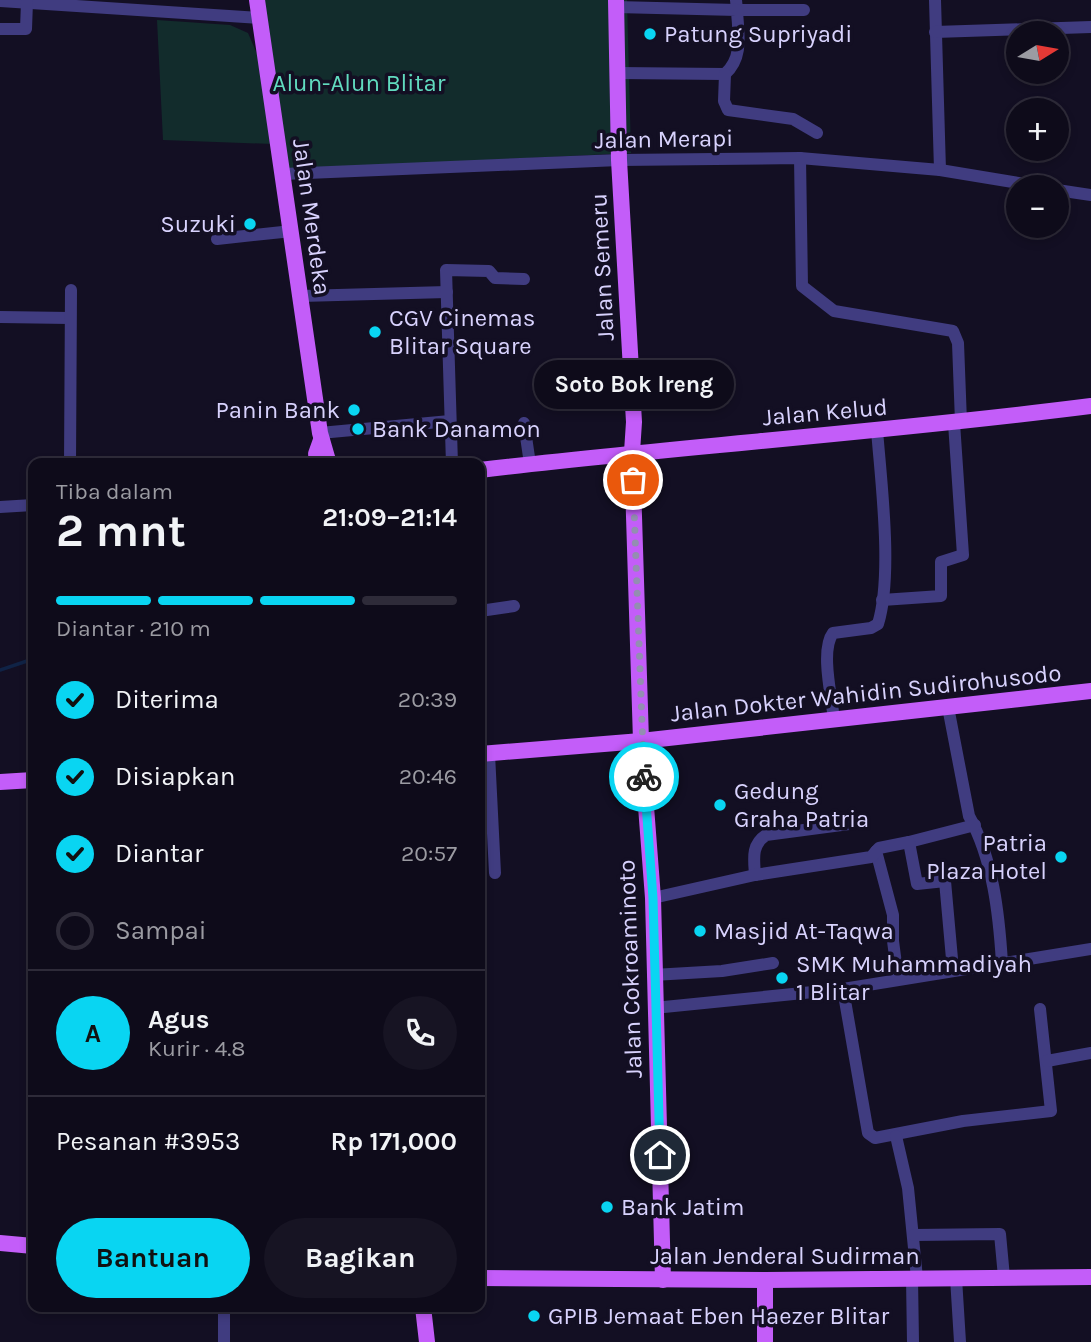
<!DOCTYPE html>
<html lang="id">
<head>
<meta charset="utf-8">
<style>
	:root { --surface:#0e0b1a; --page:#171423; --text:#f1f3f6; --muted:#9b9ba2; --line:#2e2b39; --accent:#09d5f2 }
	body { margin:0; font-family:Karla,sans-serif; background:var(--page); color:var(--text); height:100vh; display:flex; flex-direction:column; font-size:26px; white-space:nowrap }
	* { box-sizing:border-box; margin:0 }
	p { font-size:23px; color:var(--muted) }
	.icon { flex:none; width:38px; height:38px; fill:none; stroke:currentColor; stroke-width:2; stroke-linecap:round; stroke-linejoin:round }
	.map { position:relative; flex:1; overflow:hidden }
	.side { position:absolute; left:28px; top:458px; width:457px; height:854px; display:flex; flex-direction:column; background:var(--surface); border-radius:14px; box-shadow:0 4px 10px #0003,0 0 0 2px var(--line) }
	.side>* { flex:none }
	.needle { width:46px; rotate:79deg }
	.buttons { position:absolute; left:1006px; top:21px; display:grid; gap:14px }
	.buttons a { display:grid; place-items:center; width:63px; height:63px; border-radius:50%; background:var(--surface); box-shadow:0 4px 10px #0003,0 0 0 2px var(--line); font-size:35px }
	.pin { position:absolute; display:grid; place-items:center; width:60px; height:60px; color:#fff; margin:-30px; border:4px solid #fff; border-radius:50%; box-shadow:0 2px 7px #0007 }
	.courier { position:absolute; display:grid; place-items:center; width:70px; height:70px; margin:-35px; border:5px solid #09d5f2; border-radius:50%; background:#fff; color:#222; box-shadow:0 2px 9px #0007 }
	.bubble { position:absolute; height:49px; border-radius:24px; background:var(--surface); box-shadow:0 4px 10px #0003,0 0 0 2px var(--line); font-size:23px; font-weight:700; line-height:49px; text-align:center }
	.head em { font-style:normal; font-weight:700 }
	.head div { display:flex; flex-direction:column-reverse }
	.head { display:flex; align-items:center; justify-content:space-between; height:119px; padding:0 28px }
	h1 { font-size:46px; font-weight:700; line-height:52px }
	.bar { display:grid; grid-template-columns:repeat(4,1fr); gap:10px 7px; align-content:center; height:84px; padding:0 28px }
	.bar i { height:9px; border-radius:5px; background:var(--line) }
	.bar .current { background:var(--accent) }
	.bar p { grid-column:span 4 }
	.line { display:flex; align-items:center; gap:18px; padding:0 28px; border-top:2px solid var(--line) }
	.line div { flex:1 }
	.round { display:grid; place-items:center; flex:none; width:74px; height:74px; border-radius:37px; background:var(--page) }
	ol { padding:0 28px; list-style:none }
	li { display:flex; align-items:center; gap:21px; height:77px }
	li p { margin-inline-start:auto }
	li .icon { padding:7px; border-radius:50%; background:var(--accent); color:#111; stroke-width:4 }
	li:last-child { color:var(--muted) }
	li i { width:38px; height:38px; border:4px solid var(--line); border-radius:50% }
	.cta { display:flex; gap:14px; margin-top:auto; padding:14px 28px }
	.cta a { flex:1; height:80px; border-radius:42px; background:var(--accent); color:#111; font-size:28px; font-weight:700; line-height:80px; text-align:center }
	.cta a+a { background:var(--page); color:var(--text) }
	.map>svg:first-child { display:block }
	.green { fill:#122c2c }
	.lines { fill:none; stroke-linecap:round; stroke-linejoin:round }
	.stream { stroke:#102346; stroke-width:3.5 }
	.minor { stroke:#403c80; stroke-width:12 }
	.major { stroke:#c35df9; stroke-width:16 }
	.done { stroke:#938eb1; stroke-width:7; stroke-dasharray:0 12.6 }
	.route { stroke:#09d5f2; stroke-width:9 }
	.poi-dot { fill:#09d5f2; stroke:#130f23; stroke-width:2.5 }
	.labels { text-anchor:middle; stroke-width:7; stroke-linejoin:round; paint-order:stroke }
	.poi-label { font-size:24px; fill:#d8d2fd; stroke:#130f23; text-anchor:start }
	.park-label { font-size:24px; fill:#61dbbf; stroke:#130f23 }
	.street-label { font-size:24px; fill:#d8d2fd; stroke:#130f23 }
</style>
</head>
<body>
<div class="map">
<svg width="1091" height="1342" viewBox="0 0 1091 1342">
	<rect width="100%" height="100%" fill="#130f23"/>
	<!-- green -->
	<g class="green">
		<polygon points="262,0 627,0 631,153 287,170"/>
		<polygon points="157,20 230,25 248,33 261,63 273,144 163,140"/>
	</g>
	<g class="lines">
		<!-- stream -->
		<polyline class="stream" points="0,670 33,659"/>
		<!-- minor -->
		<g class="minor">
			<polyline points="736,0 737,10 804,10"/>
			<polyline points="935,0 940,170"/>
			<polyline points="0,1 259,18"/>
			<path d="M616 7 737 10C738 33 744 57 725 74L618 73"/>
			<polyline points="0,29 26,29 27,2"/>
			<polyline points="935,32 1091,27"/>
			<polyline points="725,74 724,101 728,110 793,119 817,133"/>
			<polyline points="800,158 802,286 834,311 953,331 958,343 961,422"/>
			<polyline points="283,174 619,160 800,158 940,170 1043,187"/>
			<polyline points="1057,190 1091,195"/>
			<polyline points="217,239 292,231"/>
			<polyline points="301,296 447,292"/>
			<polyline points="0,317 70,318"/>
			<polyline points="524,423 530,464"/>
			<polyline points="320,433 450,421"/>
			<polyline points="70,464 71,290"/>
			<polyline points="452,464 446,270 489,271 495,278 524,279"/>
			<polyline points="0,507 33,505"/>
			<polyline points="882,600 941,596 941,562 963,555 954,423"/>
			<polyline points="480,611 514,606"/>
			<path d="M948 707 969 816C993 859 999 914 1002 963"/>
			<path d="M834 720C832 698 820 650 833 633L871 628 878 624C893 575 881 482 877 430"/>
			<polyline points="489,754 495,873"/>
			<polyline points="909,842 975,825"/>
			<polyline points="876,851 893,915 893,941 898,979"/>
			<path d="M755 875C754 859 751 845 766 835L849 824"/>
			<polyline points="653,898 755,875 871,857 879,848 909,842 917,884 945,881 953,970"/>
			<polyline points="653,975 722,971 773,963"/>
			<polyline points="843,989 868,1133 875,1138 963,1121 1051,1111 1040,1009"/>
			<polyline points="654,1008 843,989 1091,949"/>
			<polyline points="1047,1061 1091,1053"/>
			<polyline points="896,1136 908,1188 917,1278"/>
			<polyline points="914,1235 1000,1234 1004,1277"/>
			<polyline points="912,1278 913,1342"/>
			<polyline points="956,1278 960,1342"/>
			<polyline points="224,1342 224,1307"/>
		</g>
		<!-- major -->
		<g class="major">
			<polyline points="257,0 320,433 329,464"/>
			<polyline points="616,0 619,160 634,422 632,452 641,741 653,898 663,1280"/>
			<polyline points="318,464 316,454 321,440"/>
			<path d="M480 470C683 446 888 432 1091 406"/>
			<polyline points="480,754 641,741 1091,691"/>
			<polyline points="0,782 33,780"/>
			<polyline points="0,1243 33,1246"/>
			<polyline points="480,1278 765,1280 1091,1277"/>
			<polyline points="765,1280 765,1342"/>
			<polyline points="423,1307 427,1342"/>
		</g>
	</g>
	<g class="lines">
		<!-- done -->
		<polyline class="done" points="633,480 644,777"/>
		<!-- route -->
		<polyline class="route" points="644,777 653,898 660,1155"/>
	</g>
	<!-- markers -->
	<g class="poi-dot">
		<circle cx="650" cy="34" r="7"/>
		<circle cx="250" cy="224" r="7"/>
		<circle cx="375" cy="332" r="7"/>
		<circle cx="354" cy="410" r="7"/>
		<circle cx="358" cy="429" r="7"/>
		<circle cx="720" cy="805" r="7"/>
		<circle cx="1061" cy="857" r="7"/>
		<circle cx="700" cy="931" r="7"/>
		<circle cx="782" cy="978" r="7"/>
		<circle cx="607" cy="1207" r="7"/>
		<circle cx="534" cy="1316" r="7"/>
	</g>
	<g class="labels">
		<!-- poi labels -->
		<g class="poi-label">
			<text x="664" y="42">Patung Supriyadi</text>
			<text x="236" y="232" text-anchor="end">Suzuki</text>
			<text x="389" y="326">CGV Cinemas<tspan x="389" dy="28">Blitar Square</tspan></text>
			<text x="340" y="418" text-anchor="end">Panin Bank</text>
			<text x="372" y="437">Bank Danamon</text>
			<text x="734" y="799">Gedung<tspan x="734" dy="28">Graha Patria</tspan></text>
			<text x="1047" y="851" text-anchor="end">Patria<tspan x="1047" dy="28">Plaza Hotel</tspan></text>
			<text x="714" y="939">Masjid At-Taqwa</text>
			<text x="796" y="972">SMK Muhammadiyah<tspan x="796" dy="28">1 Blitar</tspan></text>
			<text x="621" y="1215">Bank Jatim</text>
			<text x="548" y="1324">GPIB Jemaat Eben Haezer Blitar</text>
		</g>
		<!-- park labels -->
		<g class="park-label">
			<text x="359" y="91">Alun-Alun Blitar</text>
		</g>
		<!-- street labels -->
		<g class="street-label">
			<text transform="translate(664 139) rotate(-1)" y="8">Jalan Merapi</text>
			<text transform="translate(312 217) rotate(82)" y="8">Jalan Merdeka</text>
			<text transform="translate(602 267) rotate(-93)" y="8">Jalan Semeru</text>
			<text transform="translate(825 412) rotate(-5)" y="8">Jalan Kelud</text>
			<text transform="translate(866 693) rotate(-6)" y="8">Jalan Dokter Wahidin Sudirohusodo</text>
			<text transform="translate(630 969) rotate(-92)" y="8">Jalan Cokroaminoto</text>
			<text x="785" y="1264">Jalan Jenderal Sudirman</text>
		</g>
	</g>
</svg>
<div class="buttons">
<a><svg class="needle" viewBox="-14 -14 28 28"><path d="M0-13l5 13h-10z" fill="#e53935"/><path d="M0 13l5-13h-10z" fill="#9b9ba2"/></svg></a>
<a>+</a>
<a>−</a>
</div>
<div class="pin" style="left:633px;top:480px;background:#ea580c"><svg class="icon" aria-label="bag" viewBox="0 0 24 24"><path d="M5 8h14l-1 12H6zM9 8a3 3 0 0 1 6 0"/></svg></div>
<div class="pin" style="left:660px;top:1155px;background:#1f2937"><svg class="icon" aria-label="home" viewBox="0 0 24 24"><path d="M3 11l9-7 9 7M6 9v11h12V9"/></svg></div>
<div class="courier" style="left:644px;top:777px"><svg class="icon" aria-label="bike" viewBox="0 0 24 24"><circle cx="6" cy="16" r="4"/><circle cx="18" cy="16" r="4"/><path d="M6 16l4-8h5l3 8M10 8l3 8H6M13 5h3"/></svg></div>
<div class="bubble" style="left:534px;top:360px;width:200px">Soto Bok Ireng</div>
<section class="side">
<div class="head"><div><h1>2 mnt</h1><p>Tiba dalam</p></div><em>21:09–21:14</em></div>
<div class="bar"><i class="current"></i><i class="current"></i><i class="current"></i><i></i><p>Diantar · 210 m</p></div>
<ol>
<li><svg class="icon" aria-label="check" viewBox="0 0 24 24"><path d="M5 12l5 5 9-10"/></svg>Diterima<p>20:39</p></li>
<li><svg class="icon" aria-label="check" viewBox="0 0 24 24"><path d="M5 12l5 5 9-10"/></svg>Disiapkan<p>20:46</p></li>
<li><svg class="icon" aria-label="check" viewBox="0 0 24 24"><path d="M5 12l5 5 9-10"/></svg>Diantar<p>20:57</p></li>
<li><i></i>Sampai</li>
</ol>
<div class="line" style="height:126px"><b class="round" style="background:var(--accent);color:#111">A</b><div><b>Agus</b><p>Kurir · 4.8</p></div><a class="round"><svg class="icon" aria-label="phone" viewBox="0 0 24 24"><path d="M5 4h4l2 5-3 2q2 4 5 5l2-3 5 2v4C11 20 4 13 5 4z"/></svg></a></div>
<div class="line" style="height:91px"><div>Pesanan #3953</div><b>Rp 171,000</b></div>
<div class="cta"><a>Bantuan</a><a>Bagikan</a></div>
</section>
</div>
</body>
</html>
